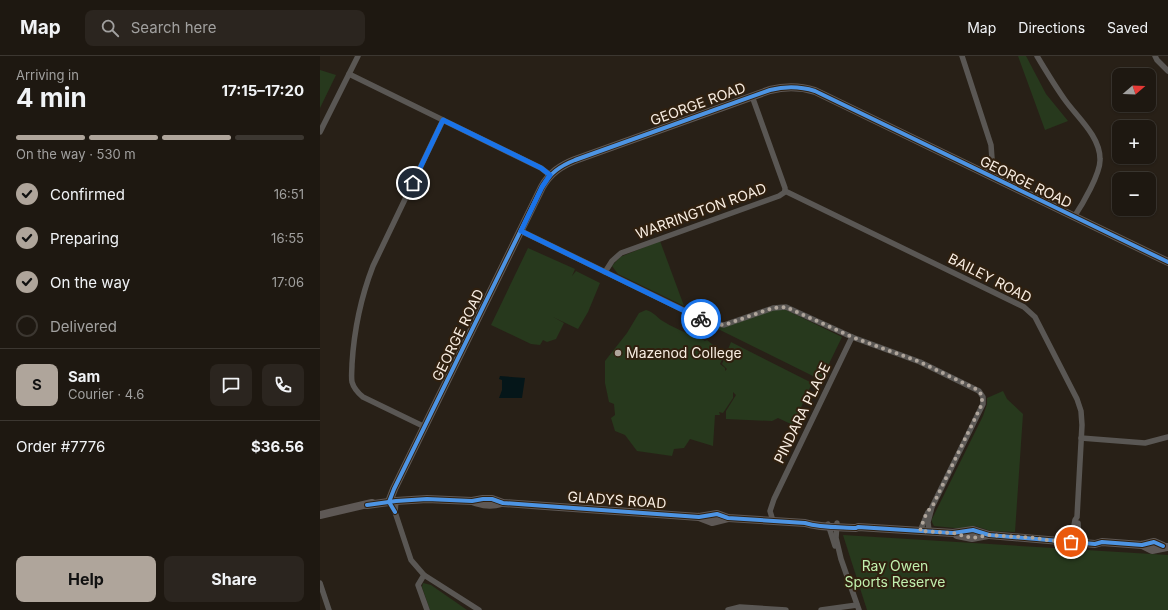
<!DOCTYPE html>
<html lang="en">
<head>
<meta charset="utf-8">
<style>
	:root { --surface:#1e1811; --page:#2b251f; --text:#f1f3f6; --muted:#a1a09f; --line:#3c3731; --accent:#afa59b }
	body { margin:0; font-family:Inter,sans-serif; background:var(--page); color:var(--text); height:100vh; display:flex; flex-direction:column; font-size:15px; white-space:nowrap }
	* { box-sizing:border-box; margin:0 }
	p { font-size:13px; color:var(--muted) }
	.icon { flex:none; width:22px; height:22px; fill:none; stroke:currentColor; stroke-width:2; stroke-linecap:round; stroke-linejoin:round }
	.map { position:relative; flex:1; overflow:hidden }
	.drawer { display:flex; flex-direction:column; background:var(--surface); width:320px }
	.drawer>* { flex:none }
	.needle { width:26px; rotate:71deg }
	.controls { position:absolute; left:792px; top:12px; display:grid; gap:8px }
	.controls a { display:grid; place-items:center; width:44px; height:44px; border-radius:8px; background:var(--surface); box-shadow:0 1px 3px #0004,0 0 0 1px var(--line); font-size:20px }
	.pin { position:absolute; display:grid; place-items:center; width:34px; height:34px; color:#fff; margin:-17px; border:2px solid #fff; border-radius:50%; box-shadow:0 1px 4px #0007 }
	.courier { position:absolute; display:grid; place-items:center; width:40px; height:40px; margin:-20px; border:3px solid #1a73e8; border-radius:50%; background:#fff; color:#222; box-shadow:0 1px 5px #0007 }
	.overview em { font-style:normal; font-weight:700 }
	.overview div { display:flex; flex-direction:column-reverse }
	.overview { display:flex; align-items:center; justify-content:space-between; height:68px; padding:0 16px }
	h1 { font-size:26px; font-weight:700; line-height:30px }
	.bar { display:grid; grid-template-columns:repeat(4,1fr); gap:6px 4px; align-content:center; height:48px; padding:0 16px }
	.bar i { height:5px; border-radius:3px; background:var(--line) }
	.bar .selected { background:var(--accent) }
	.bar p { grid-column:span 4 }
	.line { display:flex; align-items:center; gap:10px; padding:0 16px; border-top:1px solid var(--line) }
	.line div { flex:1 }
	.round { display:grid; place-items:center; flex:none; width:42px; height:42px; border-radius:8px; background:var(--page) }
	ol { padding:0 16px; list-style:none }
	li { display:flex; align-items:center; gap:12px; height:44px }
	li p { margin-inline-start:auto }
	li .icon { padding:4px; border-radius:50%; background:var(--accent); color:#111; stroke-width:4 }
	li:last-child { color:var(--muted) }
	li i { width:22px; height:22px; border:2px solid var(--line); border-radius:50% }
	.cta { display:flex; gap:8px; margin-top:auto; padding:8px 16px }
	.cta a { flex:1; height:46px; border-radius:8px; background:var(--accent); color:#111; font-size:16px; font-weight:700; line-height:46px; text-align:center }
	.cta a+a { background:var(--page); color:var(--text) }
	header { display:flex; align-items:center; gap:24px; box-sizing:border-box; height:56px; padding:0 20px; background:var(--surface); border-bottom:1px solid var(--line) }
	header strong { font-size:19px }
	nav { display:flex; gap:22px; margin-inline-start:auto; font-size:14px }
	.search { width:280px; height:36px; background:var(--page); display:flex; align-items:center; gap:10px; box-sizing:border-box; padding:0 14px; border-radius:8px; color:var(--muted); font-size:15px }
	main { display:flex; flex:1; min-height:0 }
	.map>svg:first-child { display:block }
	.green { fill:#27391d }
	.water { fill:#051619 }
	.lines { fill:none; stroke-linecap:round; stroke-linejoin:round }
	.street { stroke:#5a5754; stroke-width:5.5 }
	.secondary { stroke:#5e5855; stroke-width:8 }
	.cycleway-casing { stroke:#30200f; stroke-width:6 }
	.cycleway { stroke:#4d94e3; stroke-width:4 }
	.done { stroke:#afa59b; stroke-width:4; stroke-dasharray:0 7.2 }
	.route { stroke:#1a73e8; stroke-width:5 }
	.poi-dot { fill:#afa59b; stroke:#30200f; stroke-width:1.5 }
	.labels { text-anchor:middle; stroke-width:4; stroke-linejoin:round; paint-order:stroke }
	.street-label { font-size:14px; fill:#f8ede2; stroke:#30200f }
	.poi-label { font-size:14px; fill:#f8ede2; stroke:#30200f; text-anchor:start }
	.park-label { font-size:14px; fill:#c0efae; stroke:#30200f }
</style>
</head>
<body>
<header>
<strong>Map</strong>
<div class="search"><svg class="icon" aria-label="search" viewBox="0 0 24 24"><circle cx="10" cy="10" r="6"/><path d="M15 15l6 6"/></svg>Search here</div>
<nav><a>Map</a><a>Directions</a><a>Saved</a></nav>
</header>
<main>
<section class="drawer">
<div class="overview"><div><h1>4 min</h1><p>Arriving in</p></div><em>17:15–17:20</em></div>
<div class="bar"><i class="selected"></i><i class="selected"></i><i class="selected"></i><i></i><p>On the way · 530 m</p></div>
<ol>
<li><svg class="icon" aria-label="check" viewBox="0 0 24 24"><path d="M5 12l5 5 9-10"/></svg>Confirmed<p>16:51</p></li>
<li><svg class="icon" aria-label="check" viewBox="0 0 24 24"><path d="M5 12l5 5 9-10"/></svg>Preparing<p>16:55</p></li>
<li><svg class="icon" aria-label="check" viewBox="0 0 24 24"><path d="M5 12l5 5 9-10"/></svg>On the way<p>17:06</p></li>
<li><i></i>Delivered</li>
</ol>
<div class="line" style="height:72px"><b class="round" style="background:var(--accent);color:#111">S</b><div><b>Sam</b><p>Courier · 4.6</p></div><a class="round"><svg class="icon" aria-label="chat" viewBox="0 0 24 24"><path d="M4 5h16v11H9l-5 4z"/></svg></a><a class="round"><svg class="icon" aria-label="phone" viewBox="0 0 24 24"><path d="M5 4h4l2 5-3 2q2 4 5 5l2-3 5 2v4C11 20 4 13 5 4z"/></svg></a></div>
<div class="line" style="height:52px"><div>Order #7776</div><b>$36.56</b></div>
<div class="cta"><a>Help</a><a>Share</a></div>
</section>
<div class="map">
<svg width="848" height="554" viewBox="0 0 848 554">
	<rect width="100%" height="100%" fill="#282017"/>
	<!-- green -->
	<g class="green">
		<polygon points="698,0 706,0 726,38 748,65 725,74"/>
		<polygon points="0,14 16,19 0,52"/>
		<polygon points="340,185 364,250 298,218 292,210 300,201"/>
		<polygon points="208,192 255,213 252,220 256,215 280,227 268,256 258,273 233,261 244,267 236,283 227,286 223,284 220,289 211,288 171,269"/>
		<polygon points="460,251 522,281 501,324 394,271"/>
		<path d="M326 254C333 256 336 260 341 264 352 271 364 276 376 281L381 276 383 277 380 282 385 285 387 284 393 289 389 294 394 299 399 294 405 297 400 308 405 312V315L407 313 402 308 411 286 492 327 473 369 458 362 452 365 406 363V355L416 339 413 336V342L403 357 399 356 400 359H395L393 390 370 383 364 392 354 393 352 400 317 395 305 379 295 375 291 362 295 359 294 348 289 346 285 327V305L307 277 319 257Z"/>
		<polygon points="683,335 687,343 703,358 695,476 671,475 655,470 645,473 614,470 612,466 612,463 663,360 667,348 667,342"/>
		<polygon points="523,479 848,499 848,554 547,554"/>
		<polygon points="103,527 111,529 147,554 110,554 102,531"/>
	</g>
	<!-- water -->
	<polygon class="water" points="180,320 205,322 202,342 179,342 182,334 182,324 179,323"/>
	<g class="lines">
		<!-- street -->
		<g class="street">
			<polyline points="642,0 671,89 672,103 667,119"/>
			<path d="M717 0C726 15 735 30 745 44 757 61 780 80 780 103 781 117 762 149 754 161"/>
			<polyline points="835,0 837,4 848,15"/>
			<polyline points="29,18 221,112 230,119"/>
			<polyline points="0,76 38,0"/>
			<polyline points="465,135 704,251 715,261 757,343 761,355 762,369 757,461 755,464 751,486"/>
			<polyline points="201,175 390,267 404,269 453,252 466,251 532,281 600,306 659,335 663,341 663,348 612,451 608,466 609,475"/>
			<polyline points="285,216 292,205 301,197 459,140 465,136 465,132 432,40"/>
			<path d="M105 371 43 341C38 337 34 333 32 326 31 321 32 314 32 308 34 275 41 241 53 210L123 64"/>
			<polyline points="761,382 825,387 848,381"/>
			<polyline points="76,445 75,456 91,504 104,519 159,554"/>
			<polyline points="453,465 450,455 454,443 532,281"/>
			<polyline points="517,467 516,482 521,503 539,554"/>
			<polyline points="758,467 759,487"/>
			<polyline points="508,468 515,490"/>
			<polyline points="600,475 608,456"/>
			<polyline points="104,519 98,529 107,554"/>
			<polyline points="0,527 9,554"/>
			<polyline points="408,554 420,551 466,554"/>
			<polyline points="501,554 537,549"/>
		</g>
		<!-- secondary -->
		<g class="secondary">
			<path d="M152 445C163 449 171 450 182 447"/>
			<path d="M69 446 74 433 222 131C230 117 240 110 255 104L450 34C466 30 479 30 495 35L848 206"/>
			<path d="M47 449 76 445 107 443 152 445 163 443H172L183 447 379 461 397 458 408 462 485 467C501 472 519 471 536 472L538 471 633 477 653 474 669 479 775 488 782 486 822 489 834 486 843 490"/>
			<polyline points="0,459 52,447"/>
			<polyline points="379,461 392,466 408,462"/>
			<polyline points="637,479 652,482 668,479"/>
			<polyline points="822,489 832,494 847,491"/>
		</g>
		<defs>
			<g id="cycleway">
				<path d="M47 449 76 445 107 443 152 445 163 443H172L183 447 379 461 397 458 408 462 485 467C501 472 519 471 536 472L538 471 633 477 653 474 669 479 775 488 782 486 822 489 834 486 843 490"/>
				<path d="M75 456 69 446 74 433 222 131C230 117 240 110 255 104L450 34C466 30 479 30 495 35L848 206"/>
			</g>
		</defs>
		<!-- cycleway casing -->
		<use href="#cycleway" class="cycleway-casing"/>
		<!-- cycleway -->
		<use href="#cycleway" class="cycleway"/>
	</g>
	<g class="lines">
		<!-- done -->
		<path class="done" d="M381 263 394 268 404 269 453 252 466 251 532 281 600 306 656 333 662 339V348L612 451C605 456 603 467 600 475L633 477 652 482 669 479 716 482 726 484 751 486"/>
		<!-- route -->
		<polyline class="route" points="93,127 123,64 221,112 230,119 222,131 201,175 381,263"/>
	</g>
	<!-- markers -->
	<circle class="poi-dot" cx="298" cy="297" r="4"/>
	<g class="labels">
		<!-- street labels -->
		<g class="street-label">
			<text transform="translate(378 48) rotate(-20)" y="5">GEORGE ROAD</text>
			<text transform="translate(706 126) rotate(26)" y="5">GEORGE ROAD</text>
			<text transform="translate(381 155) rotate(-20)" y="5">WARRINGTON ROAD</text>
			<text transform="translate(670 222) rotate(27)" y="5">BAILEY ROAD</text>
			<text transform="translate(138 279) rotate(-64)" y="5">GEORGE ROAD</text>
			<text transform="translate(482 357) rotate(-64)" y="5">PINDARA PLACE</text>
			<text transform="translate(297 444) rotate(4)" y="5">GLADYS ROAD</text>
		</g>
		<!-- poi labels -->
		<g class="poi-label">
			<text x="306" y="302">Mazenod College</text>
		</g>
		<!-- park labels -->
		<g class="park-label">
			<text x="575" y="515">Ray Owen<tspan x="575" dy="16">Sports Reserve</tspan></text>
		</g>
	</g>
</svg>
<div class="controls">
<a><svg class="needle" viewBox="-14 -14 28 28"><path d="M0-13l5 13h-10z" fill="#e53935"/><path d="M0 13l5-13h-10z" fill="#a1a09f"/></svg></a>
<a>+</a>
<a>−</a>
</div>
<div class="pin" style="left:751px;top:486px;background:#ea580c"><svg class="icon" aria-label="bag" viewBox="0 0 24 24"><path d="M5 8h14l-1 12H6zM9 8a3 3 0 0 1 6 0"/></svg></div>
<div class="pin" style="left:93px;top:127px;background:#1f2937"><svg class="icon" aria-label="home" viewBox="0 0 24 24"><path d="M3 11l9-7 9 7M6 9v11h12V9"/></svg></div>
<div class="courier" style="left:381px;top:263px"><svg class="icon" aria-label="bike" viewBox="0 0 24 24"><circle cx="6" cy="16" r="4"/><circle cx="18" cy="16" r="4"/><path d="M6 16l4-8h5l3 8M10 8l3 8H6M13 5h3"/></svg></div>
</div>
</main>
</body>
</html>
